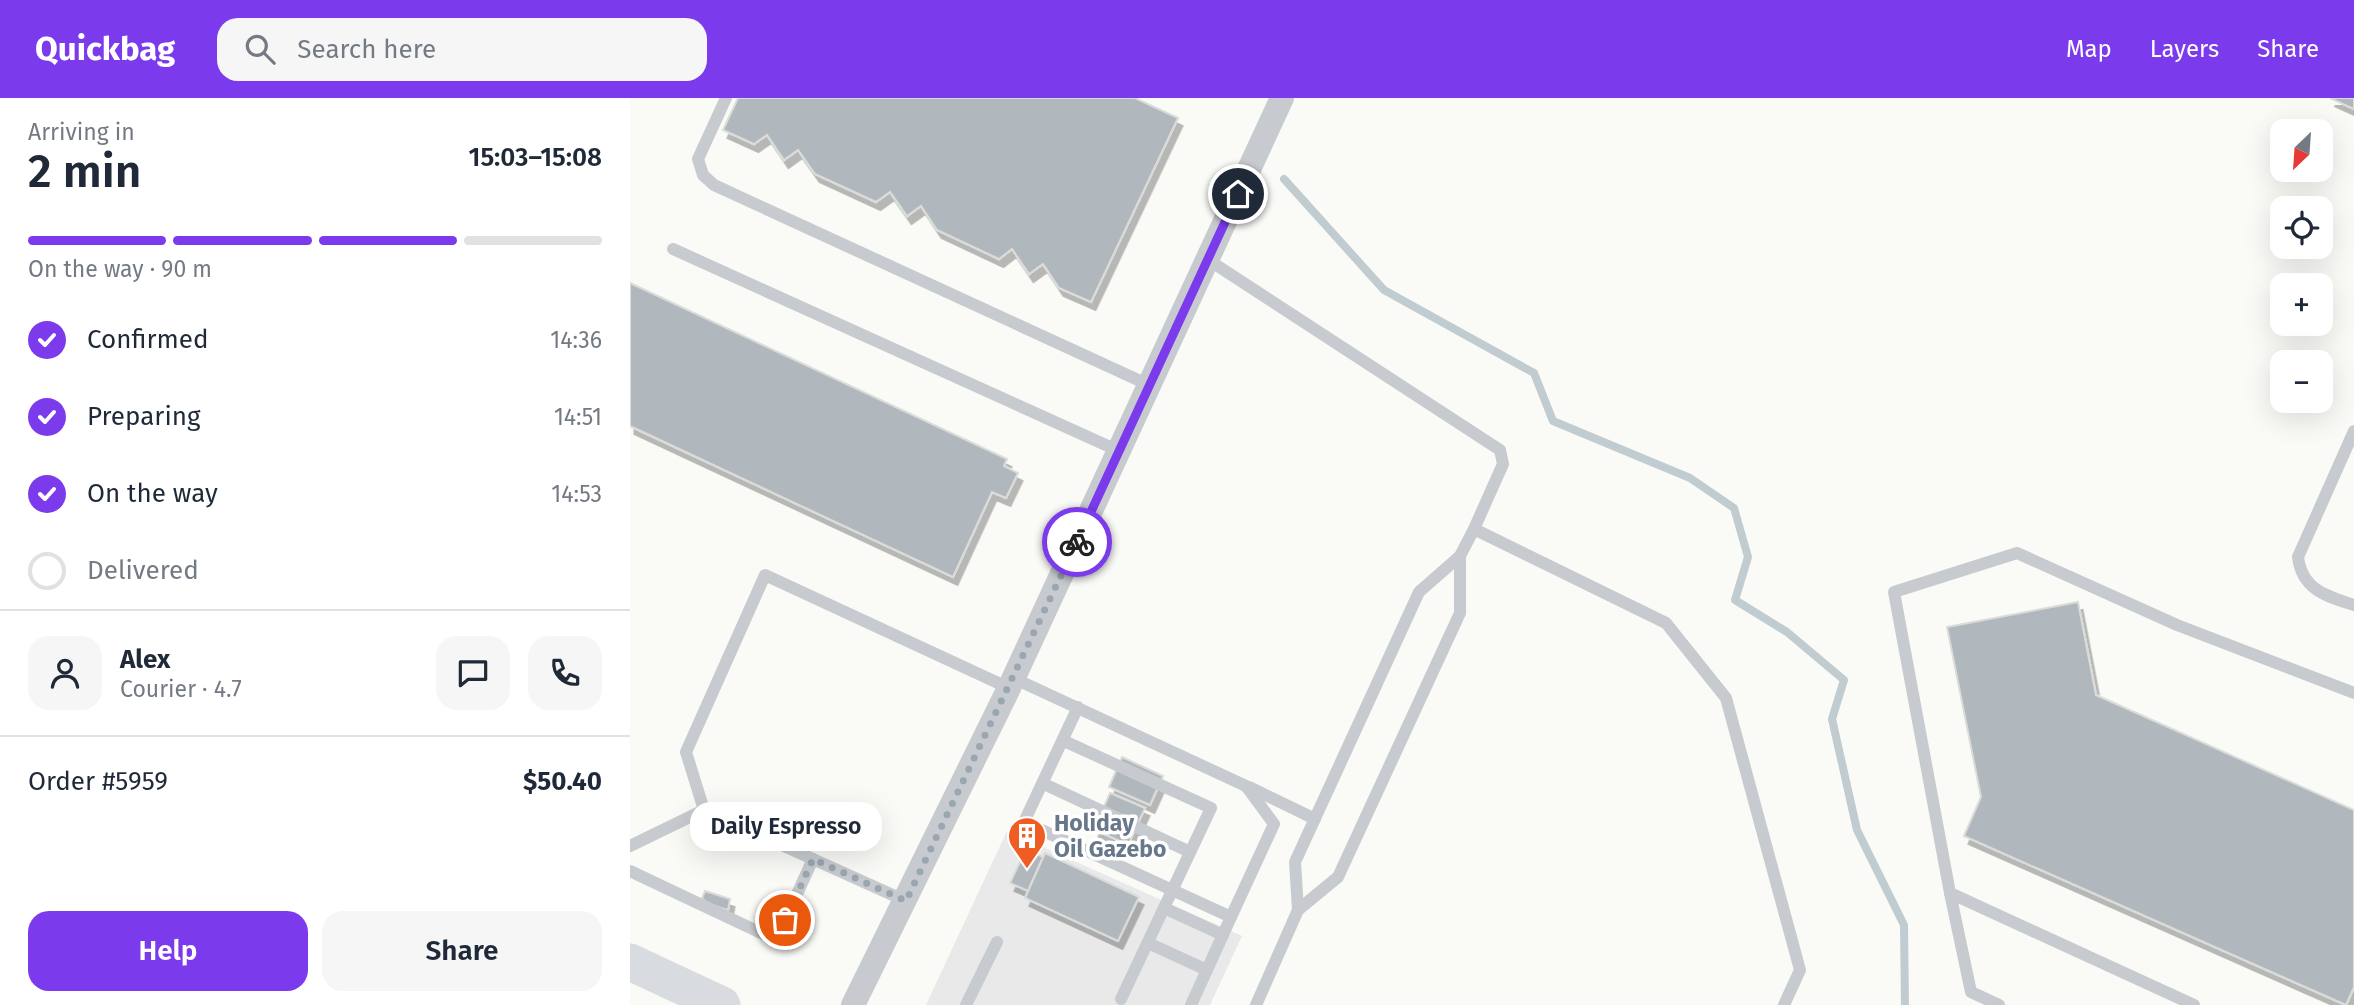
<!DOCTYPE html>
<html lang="en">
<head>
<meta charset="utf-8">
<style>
	:root { --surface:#fff; --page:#f6f6f7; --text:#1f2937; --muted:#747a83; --line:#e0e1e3; --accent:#7c3aed }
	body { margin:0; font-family:"Fira Sans",sans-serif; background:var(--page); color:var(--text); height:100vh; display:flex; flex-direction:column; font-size:26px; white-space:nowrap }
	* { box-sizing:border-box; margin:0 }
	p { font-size:23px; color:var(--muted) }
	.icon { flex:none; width:38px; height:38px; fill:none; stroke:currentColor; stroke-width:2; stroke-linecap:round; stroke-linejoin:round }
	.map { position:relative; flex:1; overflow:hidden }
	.side { display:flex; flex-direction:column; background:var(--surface); width:630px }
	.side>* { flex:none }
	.needle { width:46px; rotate:205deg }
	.tools { position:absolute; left:1640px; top:21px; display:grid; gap:14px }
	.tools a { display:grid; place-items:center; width:63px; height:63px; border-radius:14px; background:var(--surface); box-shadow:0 7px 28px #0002; font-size:35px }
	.pin { position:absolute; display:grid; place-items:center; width:60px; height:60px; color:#fff; margin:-30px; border:4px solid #fff; border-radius:50%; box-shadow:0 2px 7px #0007 }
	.courier { position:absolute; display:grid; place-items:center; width:70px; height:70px; margin:-35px; border:5px solid #7c3aed; border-radius:50%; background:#fff; color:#222; box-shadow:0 2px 9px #0007 }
	.bubble { position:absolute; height:49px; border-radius:21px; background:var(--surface); box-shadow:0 7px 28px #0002; font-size:23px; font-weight:600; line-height:49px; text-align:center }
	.summary em { font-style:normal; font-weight:600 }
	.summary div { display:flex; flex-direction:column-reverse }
	.summary { display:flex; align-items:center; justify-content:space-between; height:119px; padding:0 28px }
	h1 { font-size:46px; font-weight:600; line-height:52px }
	.bar { display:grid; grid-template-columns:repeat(4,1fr); gap:10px 7px; align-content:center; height:84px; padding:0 28px }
	.bar i { height:9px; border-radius:5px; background:var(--line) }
	.bar .selected { background:var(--accent) }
	.bar p { grid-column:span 4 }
	.line { display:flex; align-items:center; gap:18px; padding:0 28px; border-top:2px solid var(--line) }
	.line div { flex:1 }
	.round { display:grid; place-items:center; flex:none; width:74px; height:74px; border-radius:21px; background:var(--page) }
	ol { padding:0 28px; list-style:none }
	li { display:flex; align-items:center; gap:21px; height:77px }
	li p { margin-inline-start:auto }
	li .icon { padding:7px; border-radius:50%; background:var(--accent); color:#fff; stroke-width:4 }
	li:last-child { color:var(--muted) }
	li i { width:38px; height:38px; border:4px solid var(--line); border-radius:50% }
	.button { display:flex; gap:14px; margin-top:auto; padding:14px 28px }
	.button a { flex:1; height:80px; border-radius:21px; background:var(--accent); color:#fff; font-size:28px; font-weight:600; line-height:80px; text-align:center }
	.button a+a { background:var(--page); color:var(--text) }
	header { display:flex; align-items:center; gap:42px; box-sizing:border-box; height:98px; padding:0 35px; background:var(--accent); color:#fff }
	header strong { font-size:33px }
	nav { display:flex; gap:38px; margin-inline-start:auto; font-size:24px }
	.search { width:490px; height:63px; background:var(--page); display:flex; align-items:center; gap:18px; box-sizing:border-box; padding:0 24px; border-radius:21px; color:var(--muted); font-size:26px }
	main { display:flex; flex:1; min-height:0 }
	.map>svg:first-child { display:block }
	.built { fill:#e8e9e8 }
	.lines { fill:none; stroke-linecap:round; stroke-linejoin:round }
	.stream { stroke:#c1ccd1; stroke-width:8 }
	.building { fill:#b0b8be; stroke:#dbdcd9; stroke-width:2; filter:url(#shadow) }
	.service { stroke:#c7cbcf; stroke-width:12 }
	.minor { stroke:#c7cbcf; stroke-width:24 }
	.primary { stroke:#d8dce0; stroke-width:37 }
	.done { stroke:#9aa6b0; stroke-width:7; stroke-dasharray:0 12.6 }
	.route { stroke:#7c3aed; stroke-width:9 }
	.labels { text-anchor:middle; stroke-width:7; stroke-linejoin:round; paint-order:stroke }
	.poi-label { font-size:23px; font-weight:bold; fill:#67788a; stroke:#fff; text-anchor:start }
</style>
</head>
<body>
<header>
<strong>Quickbag</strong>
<div class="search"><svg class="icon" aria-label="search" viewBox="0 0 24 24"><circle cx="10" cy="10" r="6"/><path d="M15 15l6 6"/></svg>Search here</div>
<nav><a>Map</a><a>Layers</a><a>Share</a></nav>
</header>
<main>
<section class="side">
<div class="summary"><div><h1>2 min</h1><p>Arriving in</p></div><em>15:03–15:08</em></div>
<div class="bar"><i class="selected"></i><i class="selected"></i><i class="selected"></i><i></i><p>On the way · 90 m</p></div>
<ol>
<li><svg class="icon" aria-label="check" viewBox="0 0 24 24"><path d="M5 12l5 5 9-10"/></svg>Confirmed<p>14:36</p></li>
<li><svg class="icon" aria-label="check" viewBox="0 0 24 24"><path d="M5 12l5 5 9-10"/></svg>Preparing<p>14:51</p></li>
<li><svg class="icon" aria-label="check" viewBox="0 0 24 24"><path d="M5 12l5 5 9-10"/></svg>On the way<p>14:53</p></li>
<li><i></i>Delivered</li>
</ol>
<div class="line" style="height:126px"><a class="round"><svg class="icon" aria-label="person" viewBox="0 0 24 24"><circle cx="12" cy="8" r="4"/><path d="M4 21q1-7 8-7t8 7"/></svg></a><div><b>Alex</b><p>Courier · 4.7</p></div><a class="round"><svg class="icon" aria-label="chat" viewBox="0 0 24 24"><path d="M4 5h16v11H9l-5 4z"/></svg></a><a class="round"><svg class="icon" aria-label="phone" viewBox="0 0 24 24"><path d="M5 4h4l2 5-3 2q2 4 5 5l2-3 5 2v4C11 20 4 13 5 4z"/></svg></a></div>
<div class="line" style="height:91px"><div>Order #5959</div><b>$50.40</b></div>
<div class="button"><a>Help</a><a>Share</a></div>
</section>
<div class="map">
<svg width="1724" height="907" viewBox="0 0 1724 907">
	<defs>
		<filter id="shadow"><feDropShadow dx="4.5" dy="8" stdDeviation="0" flood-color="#0004"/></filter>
	</defs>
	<rect width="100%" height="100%" fill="#fafaf7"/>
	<!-- built -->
	<polygon class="built" points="377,733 612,838 580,907 296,907"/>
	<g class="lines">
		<!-- stream -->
		<polyline class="stream" points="654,81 754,192 904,275 923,323 1060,380 1104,410 1118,459 1105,502 1157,534 1214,582 1202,621 1227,732 1274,827 1275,907"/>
	</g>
	<!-- building -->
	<g class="building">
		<polygon points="108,0 505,0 548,20 461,204 429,190 413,166 399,176 382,151 369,161 307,132 291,108 277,118 260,94 246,104 185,76 168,52 154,62 137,37 124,46 93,32"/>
		<polygon points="1700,0 1724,0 1724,11"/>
		<polygon points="0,185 377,361 374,368 388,375 376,400 362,394 323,479 0,328"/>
		<polygon points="1448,504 1466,597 1724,712 1724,889 1716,907 1334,738 1351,699 1317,529"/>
		<polygon points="492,659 533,678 520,707 479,689"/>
		<polygon points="480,695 515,710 498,747 464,731"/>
		<polygon points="396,751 413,759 398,793 380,785"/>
		<polygon points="415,755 509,799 488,843 395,800"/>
		<polygon points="75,793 100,801 98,812 78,806 72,800"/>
	</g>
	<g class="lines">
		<!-- service -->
		<g class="service">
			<polyline points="96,0 68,61 73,77 84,87 519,287"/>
			<polyline points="43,151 489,353"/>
			<polyline points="577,161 870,352 873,366 844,431 1036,525 1096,600 1170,872 1154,907"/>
			<path d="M1724 333 1668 459C1672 491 1695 498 1724 507"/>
			<polyline points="383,580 616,688 644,726 601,819 394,724 448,609"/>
			<polyline points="434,643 581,710 491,901"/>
			<polyline points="414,686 560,754"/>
			<polyline points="619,689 685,721"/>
			<polyline points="0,748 74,712"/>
			<polyline points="0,773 146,842 183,761"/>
			<polyline points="1320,795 1341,894 1369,907"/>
			<polyline points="276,803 74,712 56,654 135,477 379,590"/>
			<polyline points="534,810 593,837"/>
			<polyline points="668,812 665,764 789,494 830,458"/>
			<polyline points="518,845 577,872"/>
			<polyline points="336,907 367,844"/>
			<polyline points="561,907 601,819"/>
			<polyline points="626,907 668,812 708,779 830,515 830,458 844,431"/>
			<polyline points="1564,907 1320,795 1264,494 1387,455 1547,527 1724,595"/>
		</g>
		<!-- minor -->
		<polyline class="minor" points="223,907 379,590 652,0"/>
		<!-- primary -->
		<polyline class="primary" points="0,864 92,907"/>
	</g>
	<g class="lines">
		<!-- done -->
		<polyline class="done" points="155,822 183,761 276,803 447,444"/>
		<!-- route -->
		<polyline class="route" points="447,444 608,96"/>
	</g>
	<!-- icons -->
	<defs>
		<symbol id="building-pin" viewBox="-11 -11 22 30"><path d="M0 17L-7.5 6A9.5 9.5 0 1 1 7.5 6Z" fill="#ef5d22" stroke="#fff"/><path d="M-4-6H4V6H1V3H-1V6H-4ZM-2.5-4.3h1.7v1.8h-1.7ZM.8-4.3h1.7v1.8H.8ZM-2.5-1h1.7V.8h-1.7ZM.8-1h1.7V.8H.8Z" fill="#fff"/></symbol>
	</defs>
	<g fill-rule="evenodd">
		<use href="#building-pin" x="375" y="716" width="44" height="60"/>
	</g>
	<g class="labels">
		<!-- poi labels -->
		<g class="poi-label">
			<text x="424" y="733">Holiday<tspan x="424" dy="26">Oil Gazebo</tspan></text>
		</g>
	</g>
</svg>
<div class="tools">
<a><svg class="needle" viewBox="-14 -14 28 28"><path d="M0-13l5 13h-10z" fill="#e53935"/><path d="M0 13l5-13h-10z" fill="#747a83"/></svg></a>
<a><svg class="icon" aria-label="locate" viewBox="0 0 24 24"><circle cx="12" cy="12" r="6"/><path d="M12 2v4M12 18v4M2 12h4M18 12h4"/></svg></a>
<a>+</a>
<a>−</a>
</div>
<div class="pin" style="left:155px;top:822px;background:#ea580c"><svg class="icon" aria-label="bag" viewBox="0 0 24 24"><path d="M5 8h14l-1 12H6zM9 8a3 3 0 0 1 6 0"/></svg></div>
<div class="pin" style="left:608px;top:96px;background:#1f2937"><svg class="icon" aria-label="home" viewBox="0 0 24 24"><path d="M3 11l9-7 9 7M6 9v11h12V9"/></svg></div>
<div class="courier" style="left:447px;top:444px"><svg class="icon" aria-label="bike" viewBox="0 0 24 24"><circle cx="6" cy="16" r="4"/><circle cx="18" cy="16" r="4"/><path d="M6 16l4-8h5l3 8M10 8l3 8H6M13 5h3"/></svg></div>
<div class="bubble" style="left:60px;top:704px;width:192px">Daily Espresso</div>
</div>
</main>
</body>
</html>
